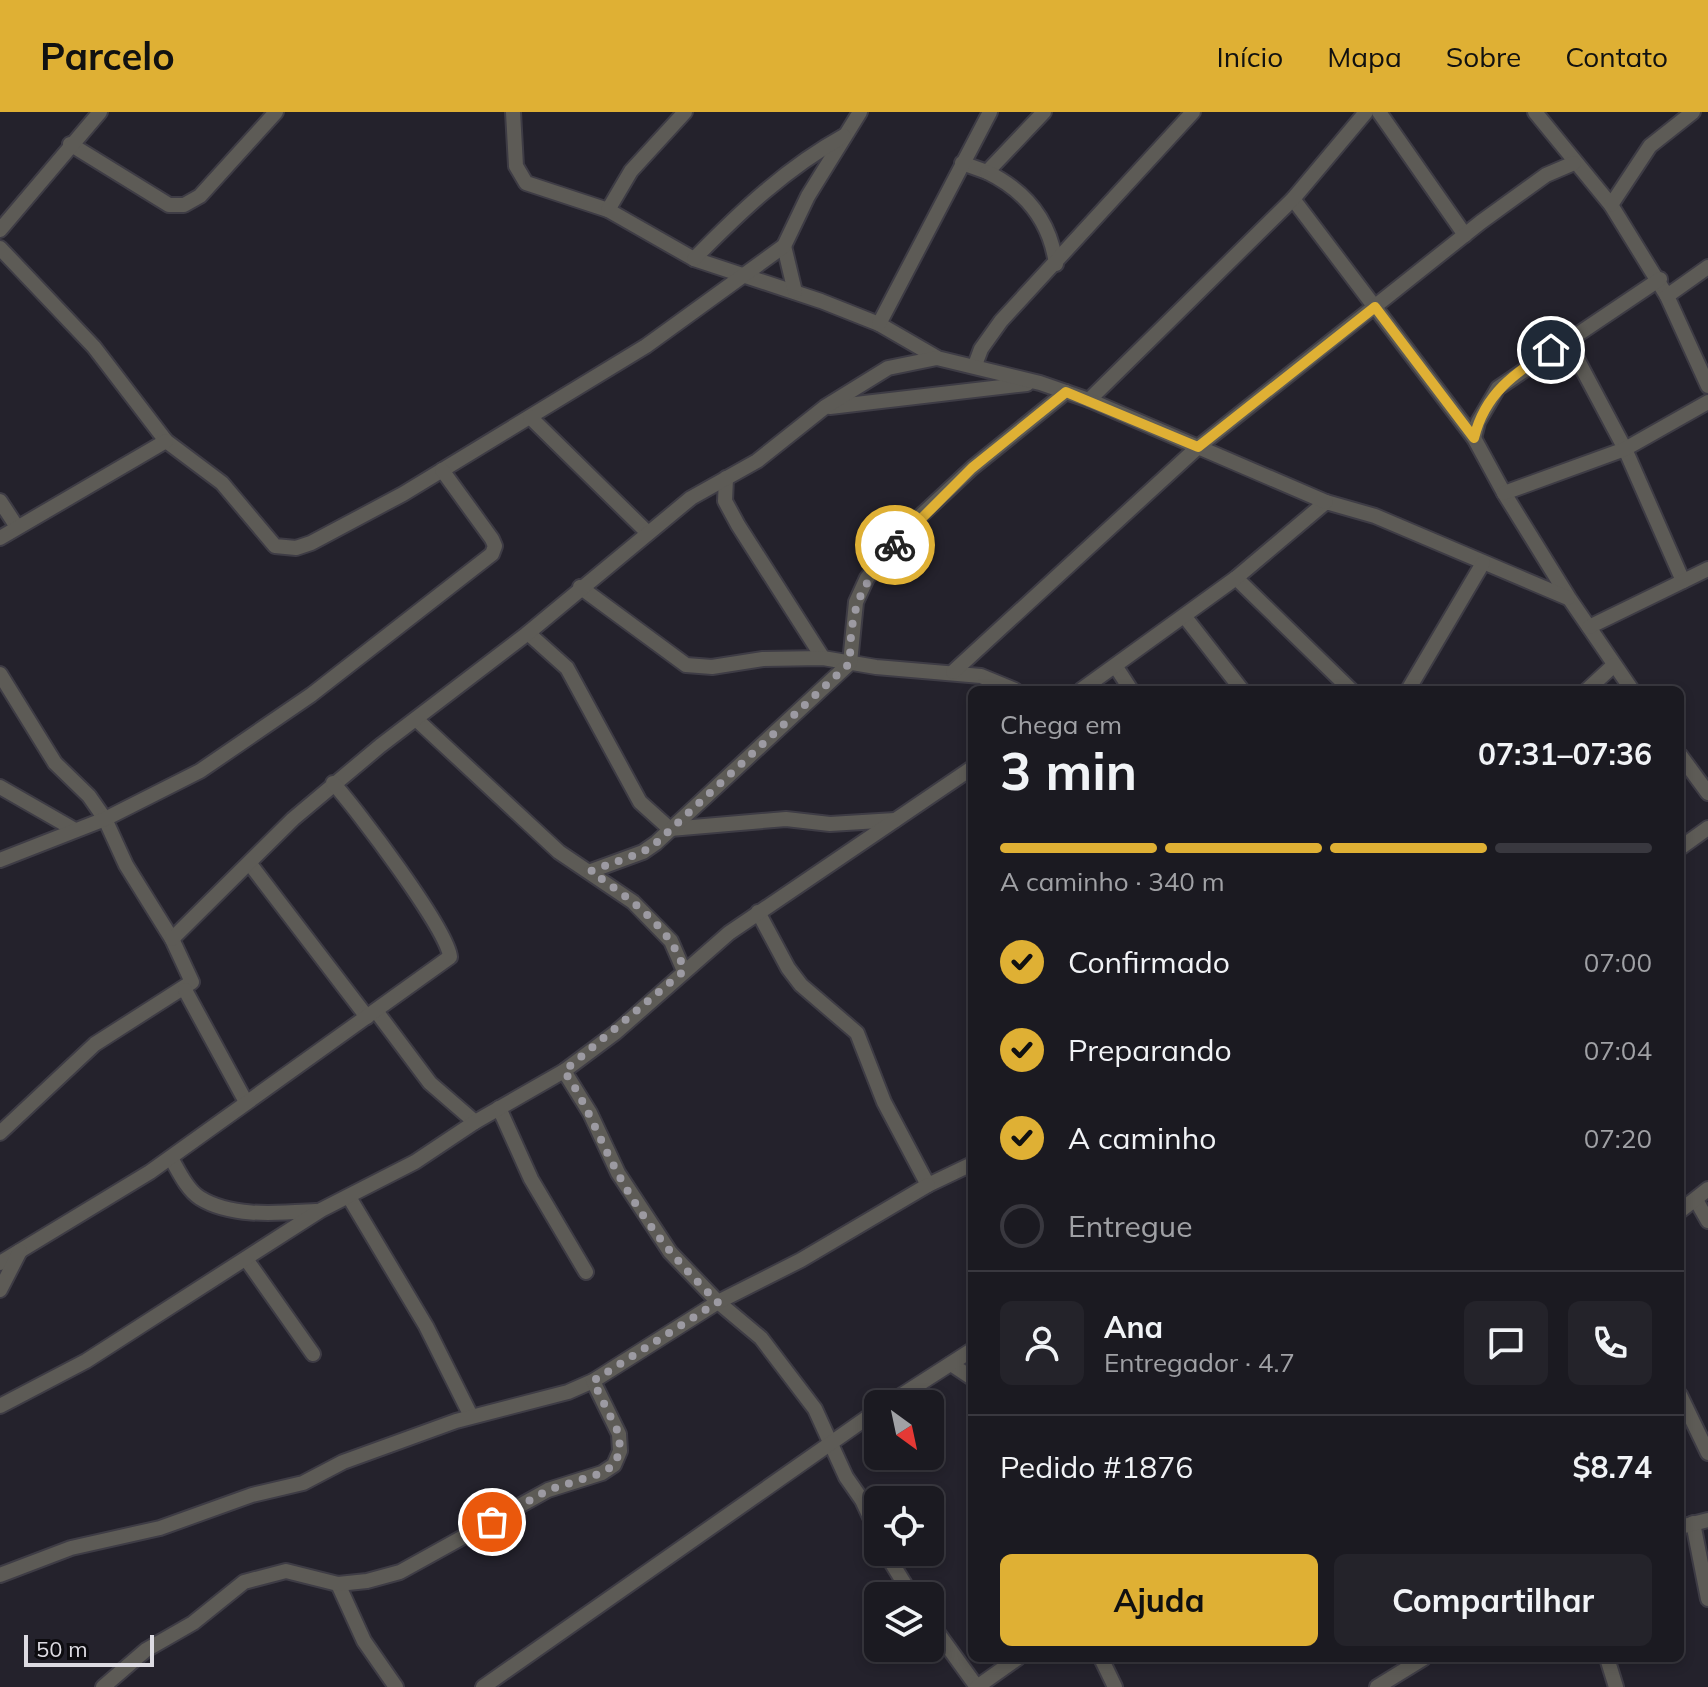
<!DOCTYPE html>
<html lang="pt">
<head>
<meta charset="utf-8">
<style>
	:root { --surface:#1b1a21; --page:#24232a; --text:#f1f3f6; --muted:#a0a1a5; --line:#39383f; --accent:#dfb034 }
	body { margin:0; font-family:Mulish,sans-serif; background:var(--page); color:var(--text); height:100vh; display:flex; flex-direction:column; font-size:30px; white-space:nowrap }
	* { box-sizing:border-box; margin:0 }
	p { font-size:26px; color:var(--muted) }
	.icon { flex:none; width:44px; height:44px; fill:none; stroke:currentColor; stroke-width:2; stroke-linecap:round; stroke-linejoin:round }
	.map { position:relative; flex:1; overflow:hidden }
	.sheet { position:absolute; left:968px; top:574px; width:716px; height:976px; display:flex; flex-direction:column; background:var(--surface); border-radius:12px; box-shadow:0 4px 12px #0003,0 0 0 2px var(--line) }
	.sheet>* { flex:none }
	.needle { width:52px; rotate:147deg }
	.fabs { position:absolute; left:864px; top:1278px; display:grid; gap:16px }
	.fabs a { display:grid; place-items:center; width:80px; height:80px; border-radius:12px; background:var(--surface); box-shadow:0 4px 12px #0003,0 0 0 2px var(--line); font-size:40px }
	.scale { position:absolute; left:24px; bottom:20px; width:130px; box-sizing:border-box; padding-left:8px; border:4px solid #dddbe2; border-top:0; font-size:22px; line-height:28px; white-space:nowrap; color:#dddbe2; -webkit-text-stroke:6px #0d0c10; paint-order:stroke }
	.pin { position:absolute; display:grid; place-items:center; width:68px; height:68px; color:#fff; margin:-34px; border:4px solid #fff; border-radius:50%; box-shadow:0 2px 8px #0007 }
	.courier { position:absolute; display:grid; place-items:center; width:80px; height:80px; margin:-40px; border:6px solid #dfb034; border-radius:50%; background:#fff; color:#222; box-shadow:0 2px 10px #0007 }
	.summary em { font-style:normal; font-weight:700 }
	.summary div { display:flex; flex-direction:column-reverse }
	.summary { display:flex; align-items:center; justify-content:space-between; height:136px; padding:0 32px }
	h1 { font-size:52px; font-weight:700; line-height:60px }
	.bar { display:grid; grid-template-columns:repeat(4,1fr); gap:12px 8px; align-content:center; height:96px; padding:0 32px }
	.bar i { height:10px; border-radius:6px; background:var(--line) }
	.bar .active { background:var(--accent) }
	.bar p { grid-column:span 4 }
	.line { display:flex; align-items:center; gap:20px; padding:0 32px; border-top:2px solid var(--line) }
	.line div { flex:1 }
	.round { display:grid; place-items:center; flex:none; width:84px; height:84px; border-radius:12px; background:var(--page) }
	ol { padding:0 32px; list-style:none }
	li { display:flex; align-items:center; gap:24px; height:88px }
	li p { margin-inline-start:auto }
	li .icon { padding:8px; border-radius:50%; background:var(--accent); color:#111; stroke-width:4 }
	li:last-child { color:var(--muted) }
	li i { width:44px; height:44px; border:4px solid var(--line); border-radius:50% }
	.primary-button { display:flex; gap:16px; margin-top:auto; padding:16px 32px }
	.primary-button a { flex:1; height:92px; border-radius:12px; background:var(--accent); color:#111; font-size:32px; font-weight:700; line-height:92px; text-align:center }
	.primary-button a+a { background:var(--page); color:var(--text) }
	header { display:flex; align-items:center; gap:48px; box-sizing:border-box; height:112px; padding:0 40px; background:var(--accent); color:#111 }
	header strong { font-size:38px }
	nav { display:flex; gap:44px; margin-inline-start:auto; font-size:28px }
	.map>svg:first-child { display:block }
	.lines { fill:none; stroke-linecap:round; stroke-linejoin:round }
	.street-casing { stroke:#3e3c45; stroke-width:18 }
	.street { stroke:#5d5b56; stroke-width:14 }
	.done { stroke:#9c9aa2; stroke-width:8; stroke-dasharray:0 14.4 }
	.route { stroke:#dfb034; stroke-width:10 }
</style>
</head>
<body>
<header>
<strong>Parcelo</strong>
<nav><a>Início</a><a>Mapa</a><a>Sobre</a><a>Contato</a></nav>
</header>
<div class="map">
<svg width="1708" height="1575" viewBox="0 0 1708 1575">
	<rect width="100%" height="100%" fill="#24222c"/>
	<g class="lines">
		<defs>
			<g id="street">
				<polyline points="513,0 516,54 526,71 608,98"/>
				<polyline points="685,0 631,59 608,98 694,147 821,189 879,212 936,245"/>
				<polyline points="1379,0 1465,123"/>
				<polyline points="1535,0 1611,93 1667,184"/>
				<polyline points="70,32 169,93 184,93 200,84 276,0"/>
				<polyline points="962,51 987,60 1044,0"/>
				<path d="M987 60C1026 79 1050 109 1056 152"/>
				<polyline points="1293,87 1474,326 1504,381 1569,486 1632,578"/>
				<polyline points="1611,93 1650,34 1693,0"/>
				<polyline points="0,118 100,0"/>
				<polyline points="784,134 795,180"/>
				<polyline points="0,136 94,235 166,329 222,371 275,434 296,436 311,431 403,382 646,234 784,134 808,84 860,0"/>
				<path d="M694 147C740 100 786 56 844 24"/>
				<polyline points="1708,155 1667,184 1708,274"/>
				<polyline points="879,212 990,0"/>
				<polyline points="1567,228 1625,337 1683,469"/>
				<polyline points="975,253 981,237 1001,209 1193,0"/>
				<polyline points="1089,288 1293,87 1366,0"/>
				<polyline points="830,295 1027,272"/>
				<polyline points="530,305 648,421"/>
				<polyline points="1474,326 1478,310 1498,276 1660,167"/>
				<polyline points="726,366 725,389 738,413 823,546"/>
				<polyline points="1504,381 1625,337 1708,290"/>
				<polyline points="0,389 17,415"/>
				<polyline points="0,426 166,329"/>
				<polyline points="1236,466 1351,578"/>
				<polyline points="580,475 686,553 712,555 763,547 823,546 876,555 981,564 1015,578"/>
				<polyline points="1185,505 1242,578"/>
				<polyline points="1589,515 1708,457"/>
				<polyline points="528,521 567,556 640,690 670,717 786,707 830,712 895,708"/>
				<polyline points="1116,555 1131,578"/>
				<polyline points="953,560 1198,335 1481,110 1546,63 1574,51"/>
				<polyline points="0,562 55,651 89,684 105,707 126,753 172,827 192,870 95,932 0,1021"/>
				<polyline points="1081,578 1236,466 1326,390 1375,404 1568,486"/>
				<polyline points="1408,578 1483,451"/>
				<polyline points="1587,578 1614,553"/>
				<polyline points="416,607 559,740 633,790 671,829 684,859"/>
				<polyline points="1680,643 1708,681"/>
				<polyline points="0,675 75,718"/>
				<polyline points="1680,736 1708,716"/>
				<polyline points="0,748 105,707 200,659 311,583 492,442 495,434 492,427 442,358"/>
				<polyline points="250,752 367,905"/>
				<polyline points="591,759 643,740 656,731 850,551 856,490 867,466 913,411 972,356 1066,280"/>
				<polyline points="758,800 788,856 801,873 857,921 884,990 928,1073 972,1052"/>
				<polyline points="172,827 293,707 380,634 528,521 691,386 757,349 825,295 888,256 937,246 1040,271 1089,288 1326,390"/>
				<polyline points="185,878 246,990"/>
				<polyline points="376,899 430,971 475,1010"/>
				<polyline points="564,959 590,1001 618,1061 670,1140 718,1190 761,1226 815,1297 846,1365 862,1388 878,1422"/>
				<polyline points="499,996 531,1067 586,1160"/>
				<path d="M171 1046C178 1058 187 1078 200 1086 232 1106 280 1101 316 1099"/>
				<polyline points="349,1085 426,1214 471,1304"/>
				<polyline points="1696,1088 1708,1109"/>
				<polyline points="1680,1099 1708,1077"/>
				<polyline points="246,1147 313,1242"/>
				<path d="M0 1151 150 1060 450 845C448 818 356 696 333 671"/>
				<polyline points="0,1178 20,1139"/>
				<polyline points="951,1252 972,1266"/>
				<polyline points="1680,1283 1708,1341"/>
				<polyline points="888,1292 972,1238"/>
				<polyline points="0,1294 86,1249 321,1098 415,1050 475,1010 564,959 615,921 729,821 972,656"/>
				<polyline points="1693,1411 1708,1487"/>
				<polyline points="1680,1415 1708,1408"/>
				<polyline points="885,1440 912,1484"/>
				<polyline points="0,1463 71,1436 160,1416 252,1383 303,1371 343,1350 456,1309 568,1280 593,1269 718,1190 801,1148 928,1073"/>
				<polyline points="338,1472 364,1529 396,1575"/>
				<polyline points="930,1510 977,1575"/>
				<polyline points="1101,1546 1115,1575"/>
				<polyline points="1607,1546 1616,1575"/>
				<polyline points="103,1575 146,1538 193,1511 244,1470 286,1459 338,1472 367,1469 400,1460 548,1378 602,1361 614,1353 620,1339 619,1322 593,1269"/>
				<polyline points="483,1575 878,1298"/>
				<polyline points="977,1575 1018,1546"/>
				<polyline points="1377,1575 1424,1546"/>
			</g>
		</defs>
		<!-- street casing -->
		<use href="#street" class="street-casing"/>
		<!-- street -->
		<use href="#street" class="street"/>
	</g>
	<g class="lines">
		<!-- done -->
		<path class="done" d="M492 1410 548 1378 602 1361 614 1353 620 1339 619 1322 593 1269 718 1190C677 1151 642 1108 616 1058 598 1024 586 990 564 959L684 859C673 815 626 785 591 759L643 740 656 731 850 551C850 495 860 475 895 433"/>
		<!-- route -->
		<path class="route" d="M895 433 972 356 1066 280 1198 335 1375 195 1474 326C1485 281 1514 262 1551 238"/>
	</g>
</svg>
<div class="fabs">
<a><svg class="needle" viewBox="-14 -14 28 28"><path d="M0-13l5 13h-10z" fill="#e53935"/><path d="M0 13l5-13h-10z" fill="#a0a1a5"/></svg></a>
<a><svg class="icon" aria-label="locate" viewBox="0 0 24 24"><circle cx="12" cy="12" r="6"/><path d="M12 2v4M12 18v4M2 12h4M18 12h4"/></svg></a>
<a><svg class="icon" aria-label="layers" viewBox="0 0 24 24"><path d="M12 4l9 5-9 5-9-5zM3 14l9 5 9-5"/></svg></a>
</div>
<div class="scale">50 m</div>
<div class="pin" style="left:492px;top:1410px;background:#ea580c"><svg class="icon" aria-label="bag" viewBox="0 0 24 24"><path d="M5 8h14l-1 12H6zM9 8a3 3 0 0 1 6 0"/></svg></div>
<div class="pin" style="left:1551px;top:238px;background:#1f2937"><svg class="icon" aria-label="home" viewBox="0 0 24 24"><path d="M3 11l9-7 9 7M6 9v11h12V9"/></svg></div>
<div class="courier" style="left:895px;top:433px"><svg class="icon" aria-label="bike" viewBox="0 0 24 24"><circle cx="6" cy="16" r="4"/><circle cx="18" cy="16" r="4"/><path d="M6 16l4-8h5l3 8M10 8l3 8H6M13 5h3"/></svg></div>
<section class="sheet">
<div class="summary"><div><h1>3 min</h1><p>Chega em</p></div><em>07:31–07:36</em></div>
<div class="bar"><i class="active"></i><i class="active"></i><i class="active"></i><i></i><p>A caminho · 340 m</p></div>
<ol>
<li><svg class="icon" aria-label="check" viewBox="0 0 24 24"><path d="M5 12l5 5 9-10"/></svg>Confirmado<p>07:00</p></li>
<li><svg class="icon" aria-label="check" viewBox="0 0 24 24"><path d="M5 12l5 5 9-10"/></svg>Preparando<p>07:04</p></li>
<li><svg class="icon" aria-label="check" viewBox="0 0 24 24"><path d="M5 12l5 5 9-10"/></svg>A caminho<p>07:20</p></li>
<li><i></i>Entregue</li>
</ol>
<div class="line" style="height:144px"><a class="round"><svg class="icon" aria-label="person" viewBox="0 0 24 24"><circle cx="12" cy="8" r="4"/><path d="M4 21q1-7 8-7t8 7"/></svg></a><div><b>Ana</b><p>Entregador · 4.7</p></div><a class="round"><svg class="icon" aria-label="chat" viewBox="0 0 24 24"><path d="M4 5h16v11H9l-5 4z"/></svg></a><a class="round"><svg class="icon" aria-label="phone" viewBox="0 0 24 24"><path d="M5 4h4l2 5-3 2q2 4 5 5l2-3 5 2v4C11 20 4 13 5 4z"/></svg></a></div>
<div class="line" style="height:104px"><div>Pedido #1876</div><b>$8.74</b></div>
<div class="primary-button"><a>Ajuda</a><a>Compartilhar</a></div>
</section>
</div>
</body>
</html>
